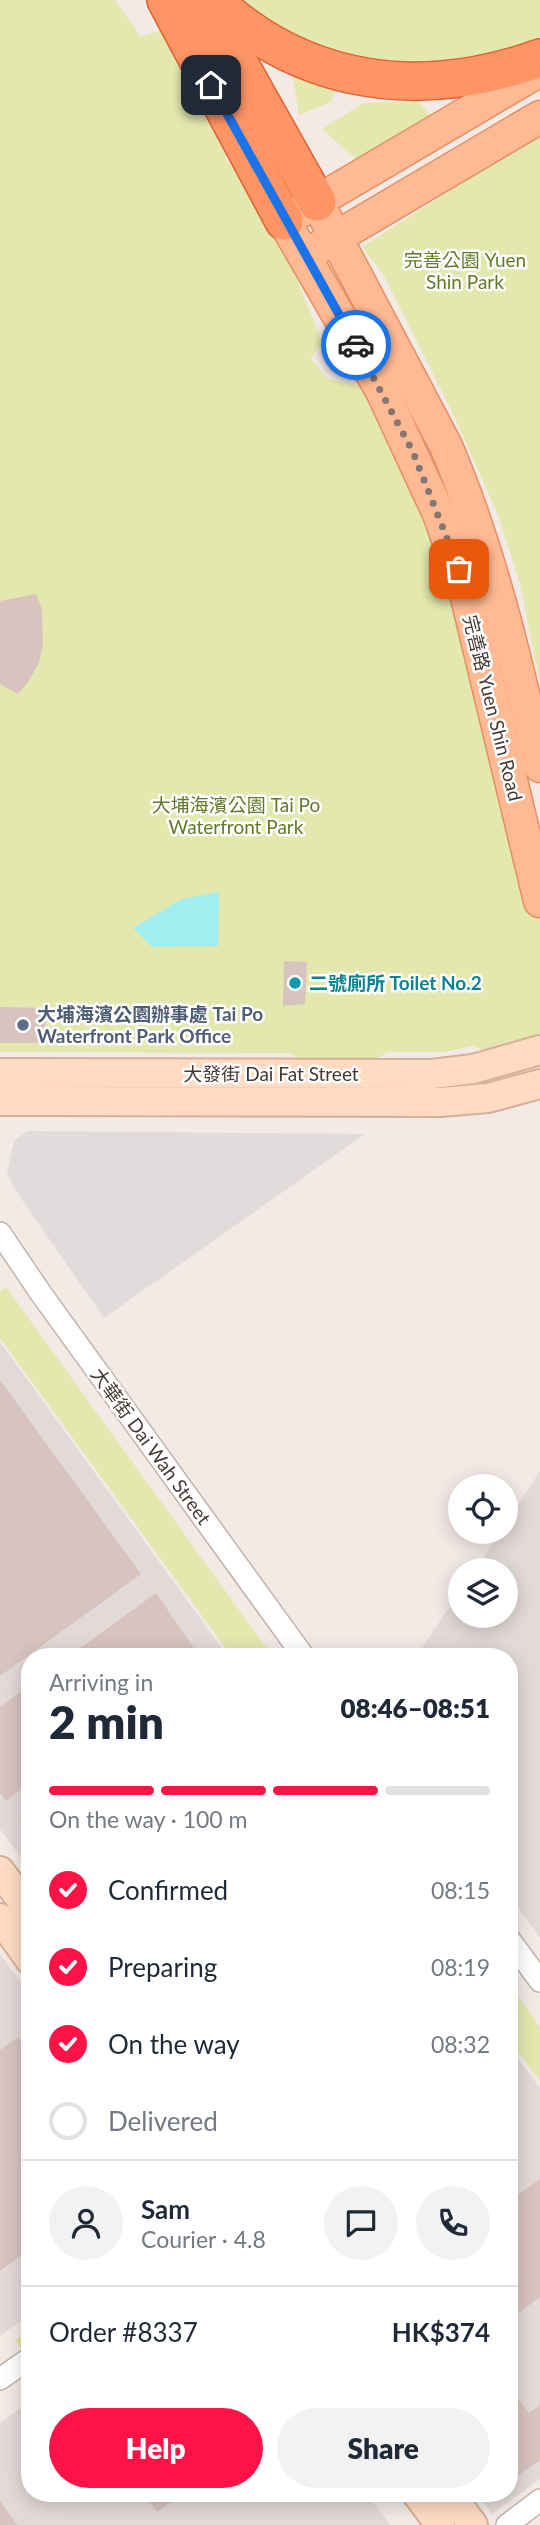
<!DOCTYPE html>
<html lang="en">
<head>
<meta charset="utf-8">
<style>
	:root { --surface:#fff; --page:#f2f2f3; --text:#1f2937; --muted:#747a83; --line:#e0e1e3; --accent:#fd1345 }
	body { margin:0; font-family:Lato,"Noto Sans TC",sans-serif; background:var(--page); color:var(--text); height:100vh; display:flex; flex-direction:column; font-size:26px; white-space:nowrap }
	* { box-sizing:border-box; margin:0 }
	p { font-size:23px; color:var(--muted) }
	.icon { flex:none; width:38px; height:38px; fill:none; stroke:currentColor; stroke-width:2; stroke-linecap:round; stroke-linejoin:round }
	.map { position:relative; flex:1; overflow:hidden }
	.sheet { position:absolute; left:21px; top:1648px; width:497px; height:854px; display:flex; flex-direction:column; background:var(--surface); border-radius:28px; box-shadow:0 4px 18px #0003 }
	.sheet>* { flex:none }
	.fabs { position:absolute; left:448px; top:1474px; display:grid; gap:14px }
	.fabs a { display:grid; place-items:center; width:70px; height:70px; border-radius:50%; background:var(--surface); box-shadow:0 4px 18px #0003; font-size:35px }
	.pin { position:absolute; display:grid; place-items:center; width:60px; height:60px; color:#fff; margin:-30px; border-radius:14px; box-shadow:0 4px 10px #0006 }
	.courier { position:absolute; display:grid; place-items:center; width:70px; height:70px; margin:-35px; border:5px solid #1a73e8; border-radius:50%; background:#fff; color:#222; box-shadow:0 2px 9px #0007 }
	.summary em { font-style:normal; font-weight:800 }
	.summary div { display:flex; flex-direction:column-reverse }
	.summary { display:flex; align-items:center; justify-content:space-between; height:119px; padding:0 28px }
	h1 { font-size:46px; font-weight:800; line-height:52px }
	.bar { display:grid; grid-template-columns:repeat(4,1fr); gap:10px 7px; align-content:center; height:84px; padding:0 28px }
	.bar i { height:9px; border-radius:5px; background:var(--line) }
	.bar .selected { background:var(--accent) }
	.bar p { grid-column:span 4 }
	.line { display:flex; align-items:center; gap:18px; padding:0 28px; border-top:2px solid var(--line) }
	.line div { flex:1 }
	.round { display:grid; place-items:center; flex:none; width:74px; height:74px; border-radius:37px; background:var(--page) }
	ol { padding:0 28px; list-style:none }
	li { display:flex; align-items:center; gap:21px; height:77px }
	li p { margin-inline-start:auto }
	li .icon { padding:7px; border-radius:50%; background:var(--accent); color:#fff; stroke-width:4 }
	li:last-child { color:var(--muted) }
	li i { width:38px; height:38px; border:4px solid var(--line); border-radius:50% }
	.action { display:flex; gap:14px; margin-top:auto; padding:14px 28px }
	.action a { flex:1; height:80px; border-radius:42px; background:var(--accent); color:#fff; font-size:28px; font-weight:800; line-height:80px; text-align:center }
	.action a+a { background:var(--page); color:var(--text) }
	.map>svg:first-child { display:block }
	.industrial { fill:#e2dad8 }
	.green { fill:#e3e8ae }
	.parking { fill:#e1dcdb }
	.water { fill:#a1eef1 }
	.building { fill:#d8c4be }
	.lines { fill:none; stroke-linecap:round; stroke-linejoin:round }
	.street-casing { stroke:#c2b2ab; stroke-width:24 }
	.secondary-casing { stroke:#d7ae97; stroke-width:32 }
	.primary-casing { stroke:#e58e62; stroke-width:35 }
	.highway-casing { stroke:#e06233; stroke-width:40 }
	.street { stroke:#fff; stroke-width:21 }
	.secondary { stroke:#ffdbc4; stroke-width:28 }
	.primary { stroke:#ffb993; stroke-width:32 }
	.highway { stroke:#ff9465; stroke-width:37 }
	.done { stroke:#837773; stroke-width:7; stroke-dasharray:0 12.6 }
	.route { stroke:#1a73e8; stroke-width:9 }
	.culture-dot { fill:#0f9aa8; stroke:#fff; stroke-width:2.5 }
	.service-dot { fill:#5c6f8a; stroke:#fff; stroke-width:2.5 }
	.labels { text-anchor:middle; stroke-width:5; stroke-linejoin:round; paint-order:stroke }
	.park-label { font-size:19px; fill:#647927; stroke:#fff }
	.street-label { font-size:19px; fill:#463935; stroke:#fff }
	.culture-label { font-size:19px; font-weight:bold; fill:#0d838f; stroke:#fff; text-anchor:start }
	.service-label { font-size:19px; font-weight:bold; fill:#4e5e75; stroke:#fff; text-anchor:start }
</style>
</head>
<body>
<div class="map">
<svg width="540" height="2525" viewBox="0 0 540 2525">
	<rect width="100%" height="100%" fill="#f3eae6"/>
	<!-- industrial -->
	<g class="industrial">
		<polygon points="0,1342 228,1657 30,1657 30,1870 0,1829"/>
		<polygon points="540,1471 540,1938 509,1895 509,1657 416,1657 460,1591 460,1615 506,1615 506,1570 475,1570 500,1531 506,1531 506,1523"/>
		<polygon points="0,1954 30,1995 30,2314 0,2336"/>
		<polygon points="509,2046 540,2088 540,2479 492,2514 478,2494 509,2494"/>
		<polygon points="30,2401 30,2494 367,2494 390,2525 0,2525 0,2423"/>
	</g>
	<!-- green -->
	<g class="green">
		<polygon points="0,0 115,0 141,37 173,26 238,144 225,157 265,213 295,274 322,342 311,359 327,378 368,388 426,481 540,855 540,1058 533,1063 472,1046 446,1052 388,1052 359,1068 317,1070 290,1053 0,1052"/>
		<polygon points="227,0 540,0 540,54 464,74 345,63 331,102 299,115 292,72"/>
		<polygon points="418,101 432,117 362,165 322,129 363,103"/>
		<polygon points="540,133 540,683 519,580 498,515 455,418 384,276 362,247"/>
		<polygon points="6,1287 273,1657 232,1657 0,1338 0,1291"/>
		<polygon points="509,1984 540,2027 540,2081 509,2039"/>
		<polygon points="30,2325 30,2348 25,2352 15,2341"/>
	</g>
	<!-- parking -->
	<polygon class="parking" points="27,1131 365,1134 104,1318 18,1194 7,1174 14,1141"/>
	<!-- water -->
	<polygon class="water" points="219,892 218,946 152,947 133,928 182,899"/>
	<!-- building -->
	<g class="building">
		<polygon points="36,594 42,609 43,644 39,663 28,682 18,694 0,684 0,601"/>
		<polygon points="284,961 307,962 305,1004 283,1006"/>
		<polygon points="0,1007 46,1008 45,1043 0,1043"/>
		<polygon points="0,1380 141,1574 0,1676"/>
		<polygon points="156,1593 200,1657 68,1657"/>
		<polygon points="30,1685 30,1783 6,1801 0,1793 0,1707"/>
		<polygon points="30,1811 30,1833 20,1819"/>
		<polygon points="18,2037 30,2053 30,2249 0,2271 0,2050"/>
		<polygon points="540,2179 540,2297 509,2320 509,2201"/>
		<polygon points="509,2386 529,2413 540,2405 540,2460 509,2482"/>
		<polygon points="144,2494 182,2494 157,2512"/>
		<polygon points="0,2501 17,2525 0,2525"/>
	</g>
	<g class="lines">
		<defs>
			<g id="street">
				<polyline points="0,1233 42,1295 304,1657"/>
				<polyline points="509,1939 540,1981"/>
				<polyline points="0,2379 30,2358"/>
				<polyline points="507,2525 540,2500"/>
			</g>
			<g id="secondary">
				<polyline points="0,1073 432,1074 473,1069 540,1050"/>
				<polyline points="0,1101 441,1102 488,1098 540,1084"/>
				<polyline points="0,1871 30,1912"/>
				<polyline points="0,1918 30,1960"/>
				<polyline points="417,2494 440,2525"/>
				<polyline points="450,2494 473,2525"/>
			</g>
			<g id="primary">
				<polyline points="540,70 284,221 382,391 439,514 464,585 540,901"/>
				<path d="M317 202 446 446C490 549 515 657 540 766"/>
				<polyline points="318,248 540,117"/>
			</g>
			<g id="highway">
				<polyline points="166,0 284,221"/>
				<path d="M213 0C306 87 423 100 540 58"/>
				<polyline points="204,1 317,202"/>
			</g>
		</defs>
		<!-- street casing -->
		<use href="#street" class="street-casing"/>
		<!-- secondary casing -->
		<use href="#secondary" class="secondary-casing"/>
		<!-- primary casing -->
		<use href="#primary" class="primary-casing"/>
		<!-- highway casing -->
		<use href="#highway" class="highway-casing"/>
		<!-- street -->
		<use href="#street" class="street"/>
		<!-- secondary -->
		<use href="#secondary" class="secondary"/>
		<!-- primary -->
		<use href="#primary" class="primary"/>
		<!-- highway -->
		<use href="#highway" class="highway"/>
	</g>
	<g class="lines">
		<!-- done -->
		<polyline class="done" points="356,345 413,452 459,569"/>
		<!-- route -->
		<polyline class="route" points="211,85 356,345"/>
	</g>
	<!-- markers -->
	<circle class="culture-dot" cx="295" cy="983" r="7"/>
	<circle class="service-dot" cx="23" cy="1025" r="7"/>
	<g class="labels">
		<!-- park labels -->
		<g class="park-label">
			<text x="465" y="267">完善公園 Yuen<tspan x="465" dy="22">Shin Park</tspan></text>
			<text x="236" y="812">大埔海濱公園 Tai Po<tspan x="236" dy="22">Waterfront Park</tspan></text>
		</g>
		<!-- street labels -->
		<g class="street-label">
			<text transform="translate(493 708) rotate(76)" y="7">完善路 Yuen Shin Road</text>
			<text x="271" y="1081">大發街 Dai Fat Street</text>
			<text transform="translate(151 1446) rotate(54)" y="7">大華街 Dai Wah Street</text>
		</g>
		<!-- culture labels -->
		<g class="culture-label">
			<text x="309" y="990">二號廁所 Toilet No.2</text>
		</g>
		<!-- service labels -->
		<g class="service-label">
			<text x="37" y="1021">大埔海濱公園辦事處 Tai Po<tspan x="37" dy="22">Waterfront Park Office</tspan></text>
		</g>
	</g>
</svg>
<div class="fabs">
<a><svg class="icon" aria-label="locate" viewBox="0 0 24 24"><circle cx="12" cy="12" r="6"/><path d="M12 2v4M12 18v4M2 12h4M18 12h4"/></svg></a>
<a><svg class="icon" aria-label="layers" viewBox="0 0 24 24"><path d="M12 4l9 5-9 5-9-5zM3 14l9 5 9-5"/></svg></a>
</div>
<div class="pin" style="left:459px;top:569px;background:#ea580c"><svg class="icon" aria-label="bag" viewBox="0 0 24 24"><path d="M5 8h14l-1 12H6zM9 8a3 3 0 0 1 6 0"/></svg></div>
<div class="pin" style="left:211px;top:85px;background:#1f2937"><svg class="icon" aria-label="home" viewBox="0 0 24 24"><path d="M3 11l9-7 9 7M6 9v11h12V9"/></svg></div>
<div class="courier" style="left:356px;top:345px"><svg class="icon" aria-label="car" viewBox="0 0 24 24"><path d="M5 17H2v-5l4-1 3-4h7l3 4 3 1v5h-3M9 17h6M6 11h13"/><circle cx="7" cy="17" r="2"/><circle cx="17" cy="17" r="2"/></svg></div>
<section class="sheet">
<div class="summary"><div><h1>2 min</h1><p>Arriving in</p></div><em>08:46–08:51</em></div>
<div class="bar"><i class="selected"></i><i class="selected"></i><i class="selected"></i><i></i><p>On the way · 100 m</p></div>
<ol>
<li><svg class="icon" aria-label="check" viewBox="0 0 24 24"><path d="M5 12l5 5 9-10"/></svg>Confirmed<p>08:15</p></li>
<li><svg class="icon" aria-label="check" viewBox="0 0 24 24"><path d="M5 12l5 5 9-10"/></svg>Preparing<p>08:19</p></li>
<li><svg class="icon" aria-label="check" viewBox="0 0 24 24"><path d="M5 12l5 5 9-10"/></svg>On the way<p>08:32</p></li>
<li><i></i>Delivered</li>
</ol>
<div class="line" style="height:126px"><a class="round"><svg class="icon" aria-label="person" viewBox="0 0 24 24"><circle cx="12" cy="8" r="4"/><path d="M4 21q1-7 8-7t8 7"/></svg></a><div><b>Sam</b><p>Courier · 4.8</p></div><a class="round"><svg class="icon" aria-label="chat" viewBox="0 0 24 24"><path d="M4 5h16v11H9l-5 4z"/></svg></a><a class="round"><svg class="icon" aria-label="phone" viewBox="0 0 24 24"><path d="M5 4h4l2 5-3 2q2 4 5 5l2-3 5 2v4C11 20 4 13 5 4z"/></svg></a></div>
<div class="line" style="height:91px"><div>Order #8337</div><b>HK$374</b></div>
<div class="action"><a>Help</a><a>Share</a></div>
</section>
</div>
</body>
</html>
